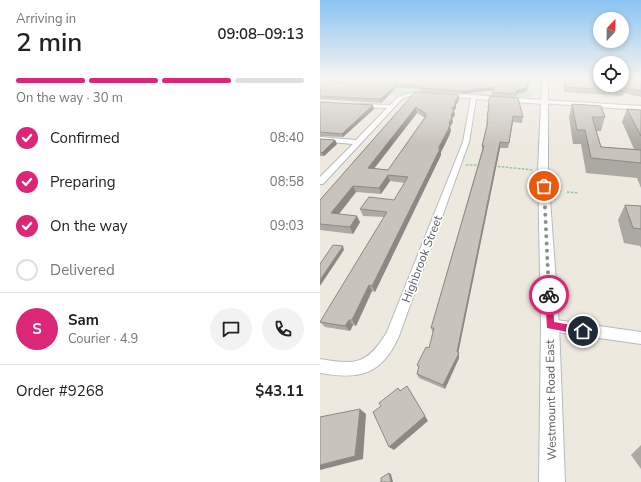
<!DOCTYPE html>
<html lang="en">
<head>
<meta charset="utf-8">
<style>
	:root { --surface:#fff; --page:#f2f2f2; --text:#222; --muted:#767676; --line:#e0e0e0; --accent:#db2777 }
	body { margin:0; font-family:"Nunito Sans",sans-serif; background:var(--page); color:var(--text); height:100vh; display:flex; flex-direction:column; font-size:15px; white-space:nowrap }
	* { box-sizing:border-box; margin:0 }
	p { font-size:13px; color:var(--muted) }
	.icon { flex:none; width:22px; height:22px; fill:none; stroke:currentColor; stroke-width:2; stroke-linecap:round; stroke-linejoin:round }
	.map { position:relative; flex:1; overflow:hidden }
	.sheet { display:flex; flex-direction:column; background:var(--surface); width:320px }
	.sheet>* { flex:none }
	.needle { width:26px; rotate:22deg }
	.controls { position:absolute; left:273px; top:12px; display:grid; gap:8px }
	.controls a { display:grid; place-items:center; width:36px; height:36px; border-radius:50%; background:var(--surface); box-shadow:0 2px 6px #0003; font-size:20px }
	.pin { position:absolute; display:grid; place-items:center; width:34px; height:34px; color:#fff; margin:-17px; border:2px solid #fff; border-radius:50%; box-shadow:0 1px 4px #0007 }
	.courier { position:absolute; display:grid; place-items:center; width:40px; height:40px; margin:-20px; border:3px solid #db2777; border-radius:50%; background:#fff; color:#222; box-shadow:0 1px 5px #0007 }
	.summary em { font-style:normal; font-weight:600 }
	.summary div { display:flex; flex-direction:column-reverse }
	.summary { display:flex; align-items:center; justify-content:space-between; height:68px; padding:0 16px }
	h1 { font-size:26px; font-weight:600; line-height:30px }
	.bar { display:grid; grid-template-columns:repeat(4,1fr); gap:6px 4px; align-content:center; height:48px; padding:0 16px }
	.bar i { height:5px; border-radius:3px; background:var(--line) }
	.bar .on { background:var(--accent) }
	.bar p { grid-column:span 4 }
	.line { display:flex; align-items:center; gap:10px; padding:0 16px; border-top:1px solid var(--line) }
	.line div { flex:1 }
	.round { display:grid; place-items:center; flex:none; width:42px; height:42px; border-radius:21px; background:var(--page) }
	ol { padding:0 16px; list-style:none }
	li { display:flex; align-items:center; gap:12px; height:44px }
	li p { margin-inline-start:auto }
	li .icon { padding:4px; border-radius:50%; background:var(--accent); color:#fff; stroke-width:4 }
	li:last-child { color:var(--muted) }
	li i { width:22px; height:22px; border:2px solid var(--line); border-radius:50% }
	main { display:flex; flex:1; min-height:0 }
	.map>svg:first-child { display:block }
	.green { fill:#bbe8b8 }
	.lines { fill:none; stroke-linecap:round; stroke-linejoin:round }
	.minor-casing { stroke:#b5b9be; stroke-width:2 }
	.tertiary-casing { stroke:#b5b9be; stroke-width:2 }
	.secondary-casing { stroke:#b5bac0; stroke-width:2 }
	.path-far1 { stroke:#91c99e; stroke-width:1; stroke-dasharray:2 1; stroke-linecap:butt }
	.path { stroke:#91c99e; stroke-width:1.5; stroke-dasharray:2.5 1.5; stroke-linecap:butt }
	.minor { fill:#fff; fill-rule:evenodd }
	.tertiary { fill:#fff; fill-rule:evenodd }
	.secondary { fill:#fff; fill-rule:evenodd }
	.wall { fill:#aca9a2; fill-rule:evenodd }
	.shaded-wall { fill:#8c8984 }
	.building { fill:#c8c4bc; stroke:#8c8984; fill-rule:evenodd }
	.route { fill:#db2777 }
	.done { stroke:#8c8e8e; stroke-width:4; stroke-dasharray:0 7.2 }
	.labels { text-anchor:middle; stroke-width:3.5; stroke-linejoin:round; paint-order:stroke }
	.street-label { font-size:12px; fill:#585d62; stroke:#fff }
</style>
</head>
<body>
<main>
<section class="sheet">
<div class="summary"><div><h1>2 min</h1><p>Arriving in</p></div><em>09:08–09:13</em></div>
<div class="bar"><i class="on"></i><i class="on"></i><i class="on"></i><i></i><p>On the way · 30 m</p></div>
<ol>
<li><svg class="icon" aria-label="check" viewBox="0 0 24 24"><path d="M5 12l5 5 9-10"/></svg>Confirmed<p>08:40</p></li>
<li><svg class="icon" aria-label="check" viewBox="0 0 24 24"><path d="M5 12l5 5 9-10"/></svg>Preparing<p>08:58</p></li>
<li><svg class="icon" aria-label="check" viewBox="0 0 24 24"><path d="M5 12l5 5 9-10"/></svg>On the way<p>09:03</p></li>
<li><i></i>Delivered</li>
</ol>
<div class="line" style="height:72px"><b class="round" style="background:var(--accent);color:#fff">S</b><div><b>Sam</b><p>Courier · 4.9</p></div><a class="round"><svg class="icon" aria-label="chat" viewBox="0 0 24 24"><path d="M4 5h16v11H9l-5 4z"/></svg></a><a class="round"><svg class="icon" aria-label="phone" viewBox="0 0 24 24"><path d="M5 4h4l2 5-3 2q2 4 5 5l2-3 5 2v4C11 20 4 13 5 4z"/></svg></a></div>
<div class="line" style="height:52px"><div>Order #9268</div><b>$43.11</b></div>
</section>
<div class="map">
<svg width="321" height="482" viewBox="0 0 321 482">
	<rect width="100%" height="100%" fill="#ede9df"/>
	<!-- green -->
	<polygon class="green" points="0,79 21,86 193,95 213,90 212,96 201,98 94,92 81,95 0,89"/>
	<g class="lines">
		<defs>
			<g id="minor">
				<polygon points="91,93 108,93 110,94 108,95 92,95 82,99 3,184 0,184 0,177 33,144 0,141 0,137 36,140 67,108 41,107 39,106 39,104 70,105 78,97"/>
				<path d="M126 93 223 100 226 102 223 104 156 99 149 142 79 336C62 375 39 380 0 373V359C36 365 47 365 67 332L143 142 151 98 124 96 123 95Z"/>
				<polygon points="230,319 321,332 321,344 230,331 225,329 224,325 225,321"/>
			</g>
			<polygon id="tertiary" points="223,100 321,106 321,110 221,103 220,102"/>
			<polygon id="secondary" points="222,78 228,78 228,171 239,325 245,482 219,482 221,325 218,171"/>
		</defs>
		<!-- minor casing -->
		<use href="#minor" class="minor-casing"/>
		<!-- tertiary casing -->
		<use href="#tertiary" class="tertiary-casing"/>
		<!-- secondary casing -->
		<use href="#secondary" class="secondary-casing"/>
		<!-- path-far1 -->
		<polyline class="path-far1" points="0,81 11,85"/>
		<!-- path -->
		<g class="path">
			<polyline points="146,165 160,165"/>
			<polyline points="174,166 213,170"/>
			<polyline points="247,192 259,193"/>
		</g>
		<!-- minor -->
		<use href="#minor" class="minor"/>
		<!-- tertiary -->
		<use href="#tertiary" class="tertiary"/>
		<!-- secondary -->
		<use href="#secondary" class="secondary"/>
	</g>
	<!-- wall -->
	<g class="wall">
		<polygon points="0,78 115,78 207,91 197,94 196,97 172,96 172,90 142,94 101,92 100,89 76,88 61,103 0,99 0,85 16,83"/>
		<polygon points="244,78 321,78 321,97 304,93 303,96 244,92"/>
		<path d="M95 92 139 100 136 105V108L134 111 135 115 132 119 133 122 130 127 131 130 129 136 121 152V155L55 292 52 291 36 326 33 325 30 331 5 327 0 322 64 217 43 216 40 209 74 200 85 183 70 181 61 194 36 192 19 214 40 222 33 234 0 230V200ZM97 113 105 118 68 170 54 168Z"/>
		<polygon points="0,102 54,109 23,137 0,136"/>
		<polygon points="168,102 203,117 202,123 193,122 188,148 180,148 138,353 139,358 125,389 99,378 97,374 99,369 97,365 109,348 113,333 111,328 162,150 162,146 166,127 168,107"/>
		<polygon points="252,104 285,117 281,131 276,131 281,147 314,149 302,122 307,109 321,110 321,188 317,178 266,173 261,144 253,144 249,117"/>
		<polygon points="0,139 15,140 17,144 4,156 0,156"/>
		<polygon points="305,205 321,206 321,248 320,246 304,243 298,220"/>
		<polygon points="321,445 321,469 311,455"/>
	</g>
	<!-- shaded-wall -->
	<g class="shaded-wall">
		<polygon points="210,78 207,91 196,94 196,91"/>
		<polygon points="76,85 76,88 61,103 60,99"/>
		<polygon points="174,87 174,90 142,94 142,91"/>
		<polygon points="139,95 139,100 136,105 136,108 134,111 135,115 132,119 133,122 130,127 131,130 129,136 121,152 121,155 55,292 52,286 119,149 129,123 134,103"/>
		<polygon points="53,105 54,109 23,137 22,134"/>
		<polygon points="96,107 97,113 50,174 48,168"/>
		<polygon points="193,116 193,122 188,148 189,143"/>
		<polygon points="15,140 17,144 4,156 2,153"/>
		<polygon points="180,142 180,148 138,354 139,353 139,358 125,389 123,385 137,352"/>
		<polygon points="68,175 70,181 61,194 59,188"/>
		<polygon points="33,186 36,192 15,219 11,213"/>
		<polygon points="37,216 40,222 33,234 30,227"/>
		<polygon points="23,246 24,250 0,286 0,280"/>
		<polygon points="49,285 52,291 36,326 32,320"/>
		<polygon points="29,320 33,325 30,331 25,326"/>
		<polygon points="87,386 108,421 74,450 69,447"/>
		<polygon points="40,409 46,414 43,459 0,470 0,465"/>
		<polygon points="69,473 71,474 73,482 71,482"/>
	</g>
	<!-- building -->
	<g class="building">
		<polygon points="7,78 209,78 207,87 196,91 197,94 172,92 174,87 142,91 100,88 102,86 76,85 60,99 0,96 0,85 23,82"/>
		<polygon points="245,78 280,78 280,85 302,85 302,78 321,78 321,91 304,88 305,91 245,87"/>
		<path d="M95 92 139 95 134 103H136L132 109H134L131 116 132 117 129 123 130 124 128 130 119 147V149H120L52 286 49 285 32 320H29L25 326 0 322 67 212 40 209 49 197 74 200 88 177 68 175 59 188 33 186 11 213 37 216 30 227 0 224V200ZM96 107 106 114V116L68 170 48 168Z"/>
		<polygon points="170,96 198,98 203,117 193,116 189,143 180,142 137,352 139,353 123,385 97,374 99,366 97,365 106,347 109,348 114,328 111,328 164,146 162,146 168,122 167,121 168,116 167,115 169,108 168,108 169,103 168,102"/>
		<polygon points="0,102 53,105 22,134 0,132"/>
		<polygon points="252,104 281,106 285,117 272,117 281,147 321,150 321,163 271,158 265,130 257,130"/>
		<polygon points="307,109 321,110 321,136"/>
		<polygon points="0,139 15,140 2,153 0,152"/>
		<polygon points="305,205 321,206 321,229 313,228"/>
		<polygon points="13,245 23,246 0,280 0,264"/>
		<polygon points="87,386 105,416 69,447 53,412 61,406 59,403 78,388 80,391"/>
		<polygon points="40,409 35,456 0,465 0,417"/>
		<polygon points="69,473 71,482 61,482 61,478"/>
	</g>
	<!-- sky -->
	<linearGradient id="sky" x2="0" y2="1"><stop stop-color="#8ac3f1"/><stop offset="0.54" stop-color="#f7f5f1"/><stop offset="1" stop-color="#f7f5f1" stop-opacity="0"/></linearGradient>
	<rect width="321" height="145" fill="url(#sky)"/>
	<!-- route -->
	<polygon class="route" points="229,292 233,295 234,322 263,327 266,328 268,331 266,333 263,335 227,328 225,295"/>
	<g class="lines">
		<!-- done -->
		<polyline class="done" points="224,186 229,295"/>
	</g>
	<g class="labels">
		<!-- street labels -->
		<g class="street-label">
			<text transform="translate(102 259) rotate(-69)" y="4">Highbrook Street</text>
			<text transform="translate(231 400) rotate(-91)" y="4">Westmount Road East</text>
		</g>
	</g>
</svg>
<div class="controls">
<a><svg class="needle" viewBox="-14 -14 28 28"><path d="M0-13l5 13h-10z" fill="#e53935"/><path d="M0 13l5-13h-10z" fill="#767676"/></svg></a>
<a><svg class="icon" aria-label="locate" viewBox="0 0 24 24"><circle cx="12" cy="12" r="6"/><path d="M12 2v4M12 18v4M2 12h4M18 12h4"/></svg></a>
</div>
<div class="pin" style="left:224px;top:186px;background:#ea580c"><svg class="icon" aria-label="bag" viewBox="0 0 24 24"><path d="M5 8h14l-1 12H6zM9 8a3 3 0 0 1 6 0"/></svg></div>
<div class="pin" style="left:263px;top:331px;background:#1f2937"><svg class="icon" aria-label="home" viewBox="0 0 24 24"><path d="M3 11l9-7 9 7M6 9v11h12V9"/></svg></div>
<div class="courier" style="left:229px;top:295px"><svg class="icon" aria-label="bike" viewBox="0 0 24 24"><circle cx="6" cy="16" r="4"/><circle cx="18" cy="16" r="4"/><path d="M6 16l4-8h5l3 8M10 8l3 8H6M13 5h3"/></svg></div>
</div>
</main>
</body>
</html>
